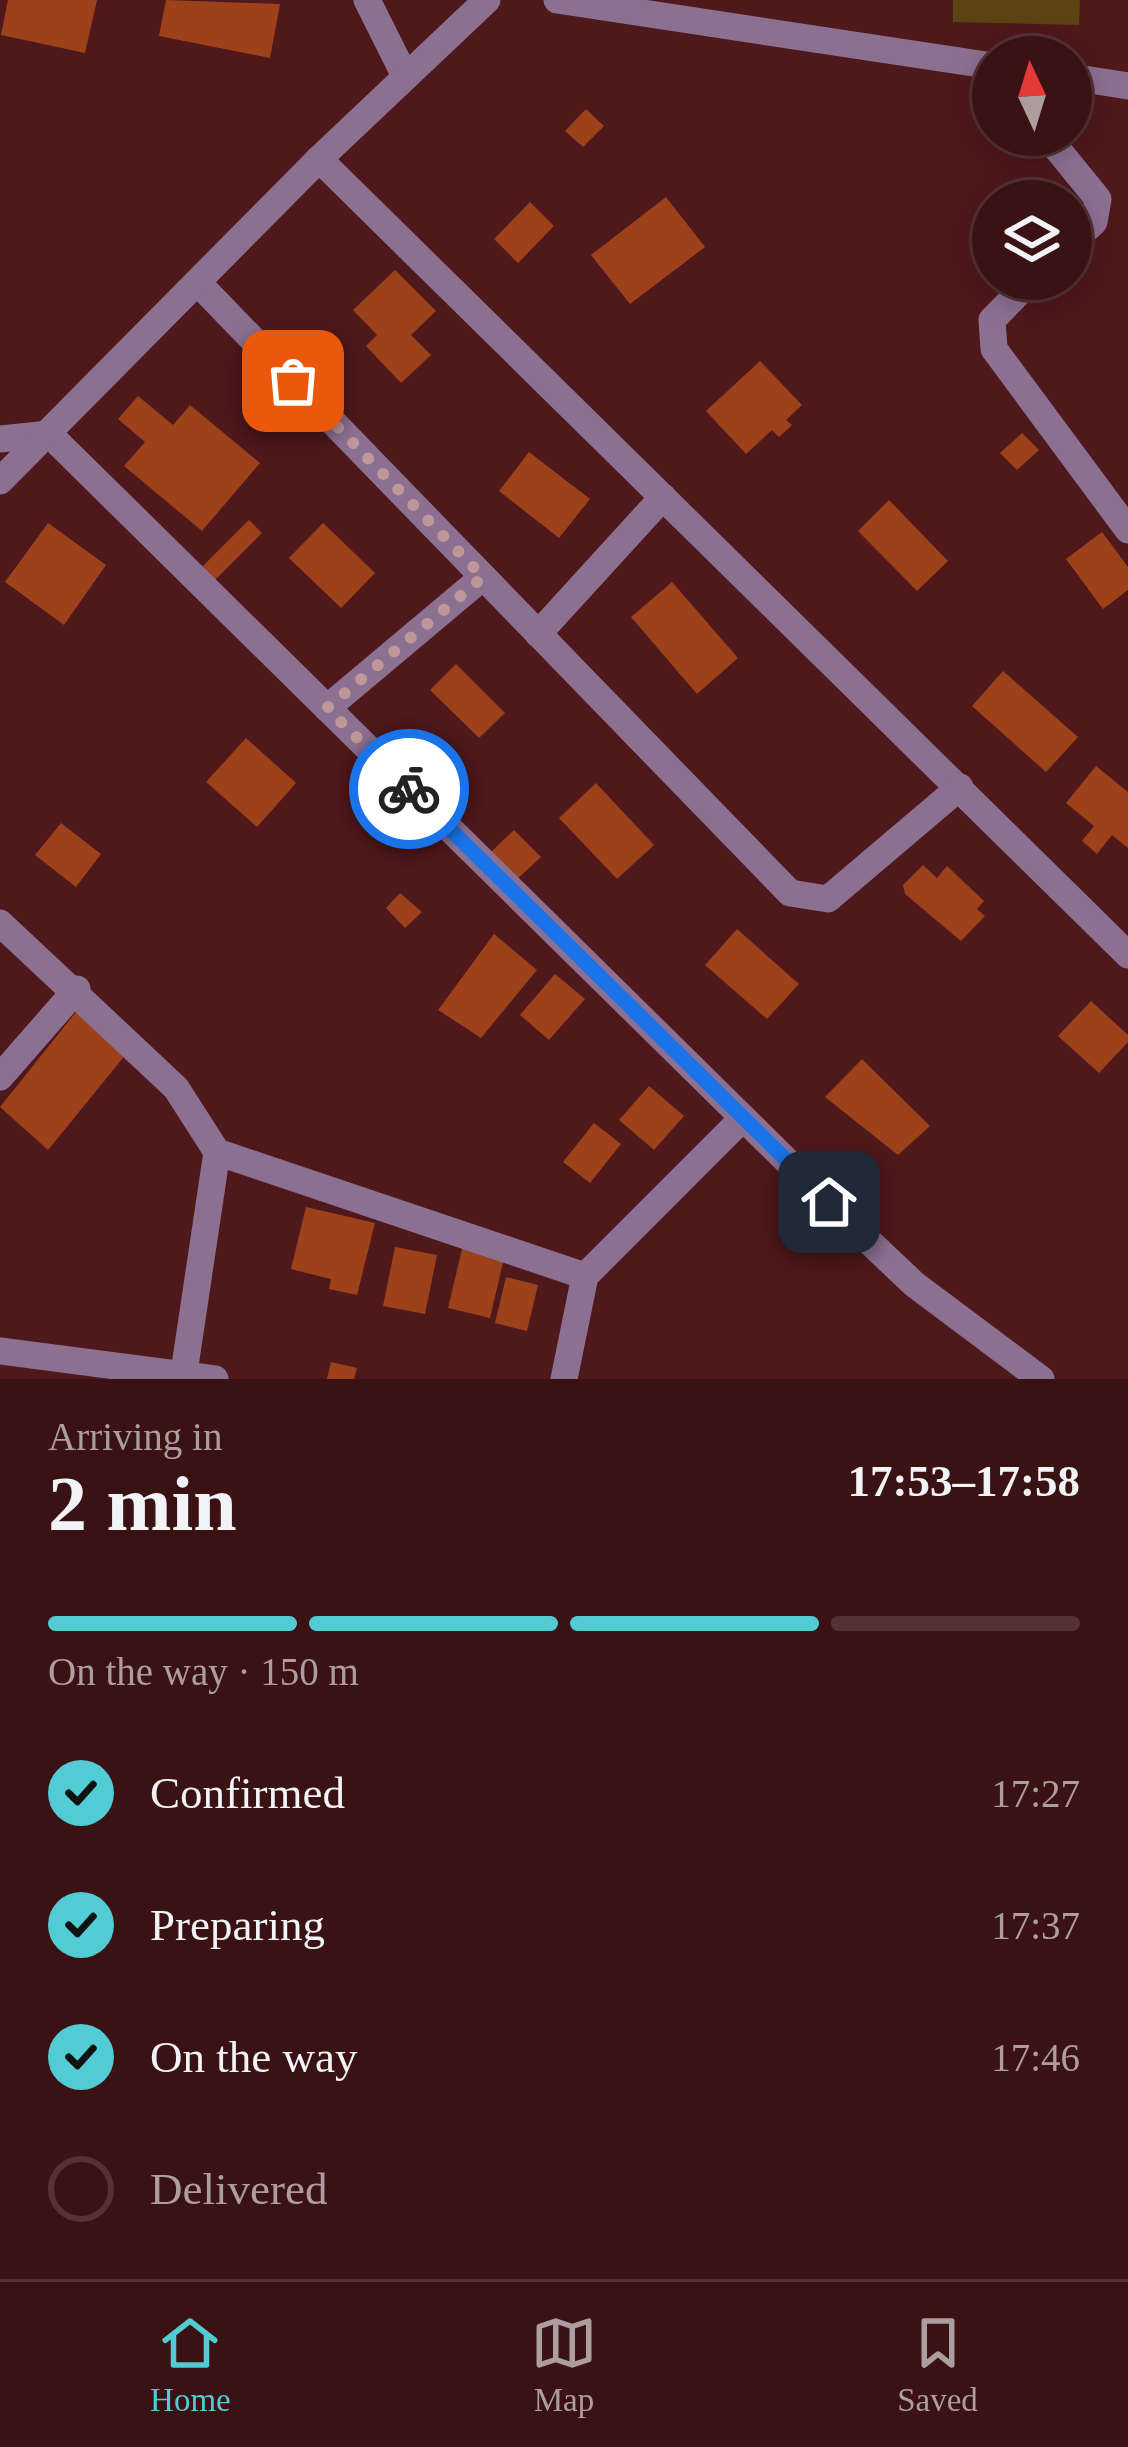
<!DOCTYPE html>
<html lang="en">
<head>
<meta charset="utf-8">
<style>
	:root { --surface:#3b1214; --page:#421b1d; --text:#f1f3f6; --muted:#ac9ea0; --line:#543234; --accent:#51ccd4 }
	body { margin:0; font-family:Georgia,serif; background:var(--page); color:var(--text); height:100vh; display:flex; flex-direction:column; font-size:45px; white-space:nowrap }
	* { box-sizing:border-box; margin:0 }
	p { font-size:39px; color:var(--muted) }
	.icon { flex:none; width:66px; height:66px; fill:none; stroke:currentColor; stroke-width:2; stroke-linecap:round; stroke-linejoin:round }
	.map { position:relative; height:1379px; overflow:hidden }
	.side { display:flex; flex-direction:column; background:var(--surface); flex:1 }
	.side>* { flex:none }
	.needle { width:78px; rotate:356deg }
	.tools { position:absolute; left:972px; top:36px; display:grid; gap:24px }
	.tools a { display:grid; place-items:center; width:120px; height:120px; border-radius:50%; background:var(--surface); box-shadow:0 6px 30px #0003,0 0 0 3px var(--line); font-size:60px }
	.pin { position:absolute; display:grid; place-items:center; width:102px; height:102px; color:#fff; margin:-51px; border-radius:24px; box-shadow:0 6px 18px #0006 }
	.courier { position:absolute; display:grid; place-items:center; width:120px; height:120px; margin:-60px; border:9px solid #1a73e8; border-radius:50%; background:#fff; color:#222; box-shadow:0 3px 15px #0007 }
	.overview em { font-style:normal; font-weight:800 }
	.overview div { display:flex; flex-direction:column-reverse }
	.overview { display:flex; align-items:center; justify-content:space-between; height:204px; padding:0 48px }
	h1 { font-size:78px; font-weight:800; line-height:90px }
	.bar { display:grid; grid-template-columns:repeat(4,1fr); gap:18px 12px; align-content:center; height:144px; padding:0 48px }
	.bar i { height:15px; border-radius:9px; background:var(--line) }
	.bar .current { background:var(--accent) }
	.bar p { grid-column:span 4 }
	ol { padding:0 48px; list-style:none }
	li { display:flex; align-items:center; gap:36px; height:132px }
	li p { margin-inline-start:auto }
	li .icon { padding:12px; border-radius:50%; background:var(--accent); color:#111; stroke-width:4 }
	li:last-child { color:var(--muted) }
	li i { width:66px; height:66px; border:6px solid var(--line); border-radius:50% }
	.tabs { display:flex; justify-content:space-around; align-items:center; height:168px; border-top:3px solid var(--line); background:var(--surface); font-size:33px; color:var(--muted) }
	.tabs a { display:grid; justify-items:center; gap:6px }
	.tabs .current { color:var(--accent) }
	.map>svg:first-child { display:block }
	.green { fill:#5b4313 }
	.building { fill:#9d411b }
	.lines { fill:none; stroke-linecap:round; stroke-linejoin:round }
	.minor { stroke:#8c7092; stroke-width:27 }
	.done { stroke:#be9898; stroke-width:12; stroke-dasharray:0 21.6 }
	.route { stroke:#1a73e8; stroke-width:15 }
</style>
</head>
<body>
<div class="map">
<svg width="1128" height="1379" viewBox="0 0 1128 1379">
	<rect width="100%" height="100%" fill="#4f181b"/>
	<!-- green -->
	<polygon class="green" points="953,0 1080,0 1079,25 953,22"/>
	<!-- building -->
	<g class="building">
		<polygon points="8,0 97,0 85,53 1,35"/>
		<polygon points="166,0 280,4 270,58 159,36"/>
		<polygon points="586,109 604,126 583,147 565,131"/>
		<polygon points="666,197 705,247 630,304 591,255"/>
		<polygon points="530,202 554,226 518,263 494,239"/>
		<polygon points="395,270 436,311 411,335 431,355 401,383 366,346 377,335 353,310"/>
		<polygon points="760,361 802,405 786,420 792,425 779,437 772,430 746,454 706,411"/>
		<polygon points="138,396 173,425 190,405 260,463 202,531 124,466 145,442 118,419"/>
		<polygon points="1022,433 1039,450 1017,470 1000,453"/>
		<polygon points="529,452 590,499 559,538 499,491"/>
		<polygon points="889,500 948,561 917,591 858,531"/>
		<polygon points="249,520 262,533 212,583 199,570"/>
		<polygon points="48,523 106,565 64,625 5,582"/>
		<polygon points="323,523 375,573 341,608 289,558"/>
		<polygon points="1102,532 1128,567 1128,590 1103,609 1066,559"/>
		<polygon points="672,582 738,658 697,694 631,617"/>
		<polygon points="456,664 505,713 479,738 430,690"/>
		<polygon points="1003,671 1078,737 1046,772 972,706"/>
		<polygon points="246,738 296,783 257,827 206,782"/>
		<polygon points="1096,766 1128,792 1128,848 1112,835 1097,854 1082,841 1094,826 1066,803"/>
		<polygon points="596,783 654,845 617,879 559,818"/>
		<polygon points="61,823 101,854 76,887 35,855"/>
		<polygon points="514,830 541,857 515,881 489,854"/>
		<polygon points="923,865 937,878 947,866 984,901 977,909 985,916 961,941 905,894 903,885"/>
		<polygon points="400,893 422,912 405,928 386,908"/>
		<polygon points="737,929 799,984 767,1019 705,965"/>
		<polygon points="494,934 537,970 481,1038 438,1010"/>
		<polygon points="555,974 585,999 549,1040 520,1015"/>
		<polygon points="1091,1001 1128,1035 1128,1042 1099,1073 1058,1036"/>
		<polygon points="76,1012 127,1053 48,1150 0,1107"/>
		<polygon points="862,1059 930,1126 898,1155 825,1097"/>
		<polygon points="649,1086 684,1116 654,1150 619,1120"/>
		<polygon points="594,1123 621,1144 590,1183 563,1162"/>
		<polygon points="306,1207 375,1223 357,1295 329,1289 331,1279 291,1269"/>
		<polygon points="463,1245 505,1254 490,1318 448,1308"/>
		<polygon points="395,1247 437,1255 425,1314 383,1306"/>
		<polygon points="506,1277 538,1285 527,1331 495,1323"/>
		<polygon points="331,1362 357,1368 354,1379 327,1379"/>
	</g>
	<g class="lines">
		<!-- minor -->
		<g class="minor">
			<polyline points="367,0 405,76"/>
			<polyline points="557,0 993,66"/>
			<polyline points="1071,77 1128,86"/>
			<polyline points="1046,135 1098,199 1094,222 1071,243"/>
			<polyline points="319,159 1128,955"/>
			<polyline points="1032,279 992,320 994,349 1128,530"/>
			<polyline points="198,283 790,893 828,899 960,787"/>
			<polyline points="49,434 857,1230 914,1284 1041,1379"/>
			<polyline points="0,439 49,434"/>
			<polyline points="0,481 319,159 487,0"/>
			<polyline points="538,634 663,497"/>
			<polyline points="327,708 483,577"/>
			<polyline points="0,923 176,1088 217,1152 183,1379"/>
			<polyline points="0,1077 77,989"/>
			<polyline points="217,1152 585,1276"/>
			<polyline points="0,1351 215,1379"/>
			<polyline points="564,1379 585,1276 743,1118"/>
		</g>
	</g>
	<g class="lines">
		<!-- done -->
		<polyline class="done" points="293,381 483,577 327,708 409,789"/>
		<!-- route -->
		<polyline class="route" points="409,789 829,1202"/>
	</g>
</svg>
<div class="tools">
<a><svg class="needle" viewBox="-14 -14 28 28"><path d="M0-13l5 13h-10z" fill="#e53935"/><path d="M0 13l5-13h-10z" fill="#ac9ea0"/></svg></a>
<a><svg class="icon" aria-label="layers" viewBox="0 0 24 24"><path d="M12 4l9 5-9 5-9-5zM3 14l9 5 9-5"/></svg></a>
</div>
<div class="pin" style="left:293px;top:381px;background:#ea580c"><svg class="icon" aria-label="bag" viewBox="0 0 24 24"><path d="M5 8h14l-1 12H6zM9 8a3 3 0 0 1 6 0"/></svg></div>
<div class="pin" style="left:829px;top:1202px;background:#1f2937"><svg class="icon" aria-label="home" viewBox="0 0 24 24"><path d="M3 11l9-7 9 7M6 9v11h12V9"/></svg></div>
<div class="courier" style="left:409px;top:789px"><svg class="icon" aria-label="bike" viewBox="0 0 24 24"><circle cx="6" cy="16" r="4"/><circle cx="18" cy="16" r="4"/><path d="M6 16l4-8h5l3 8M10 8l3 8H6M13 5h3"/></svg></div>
</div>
<section class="side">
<div class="overview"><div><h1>2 min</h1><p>Arriving in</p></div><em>17:53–17:58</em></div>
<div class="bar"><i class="current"></i><i class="current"></i><i class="current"></i><i></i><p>On the way · 150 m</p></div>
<ol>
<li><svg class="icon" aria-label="check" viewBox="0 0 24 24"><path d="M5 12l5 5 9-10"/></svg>Confirmed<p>17:27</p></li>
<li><svg class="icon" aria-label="check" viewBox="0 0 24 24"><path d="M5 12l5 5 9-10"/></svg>Preparing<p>17:37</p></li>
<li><svg class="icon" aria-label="check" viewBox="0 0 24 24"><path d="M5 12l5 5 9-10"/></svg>On the way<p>17:46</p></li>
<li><i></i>Delivered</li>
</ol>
</section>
<nav class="tabs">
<a class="current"><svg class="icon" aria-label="home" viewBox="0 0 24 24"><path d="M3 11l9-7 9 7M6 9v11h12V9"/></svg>Home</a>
<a><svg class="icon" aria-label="map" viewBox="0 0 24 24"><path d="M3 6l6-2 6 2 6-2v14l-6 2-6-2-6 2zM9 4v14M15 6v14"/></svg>Map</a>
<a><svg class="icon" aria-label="saved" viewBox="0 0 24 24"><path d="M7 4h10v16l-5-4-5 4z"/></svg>Saved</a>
</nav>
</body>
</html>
